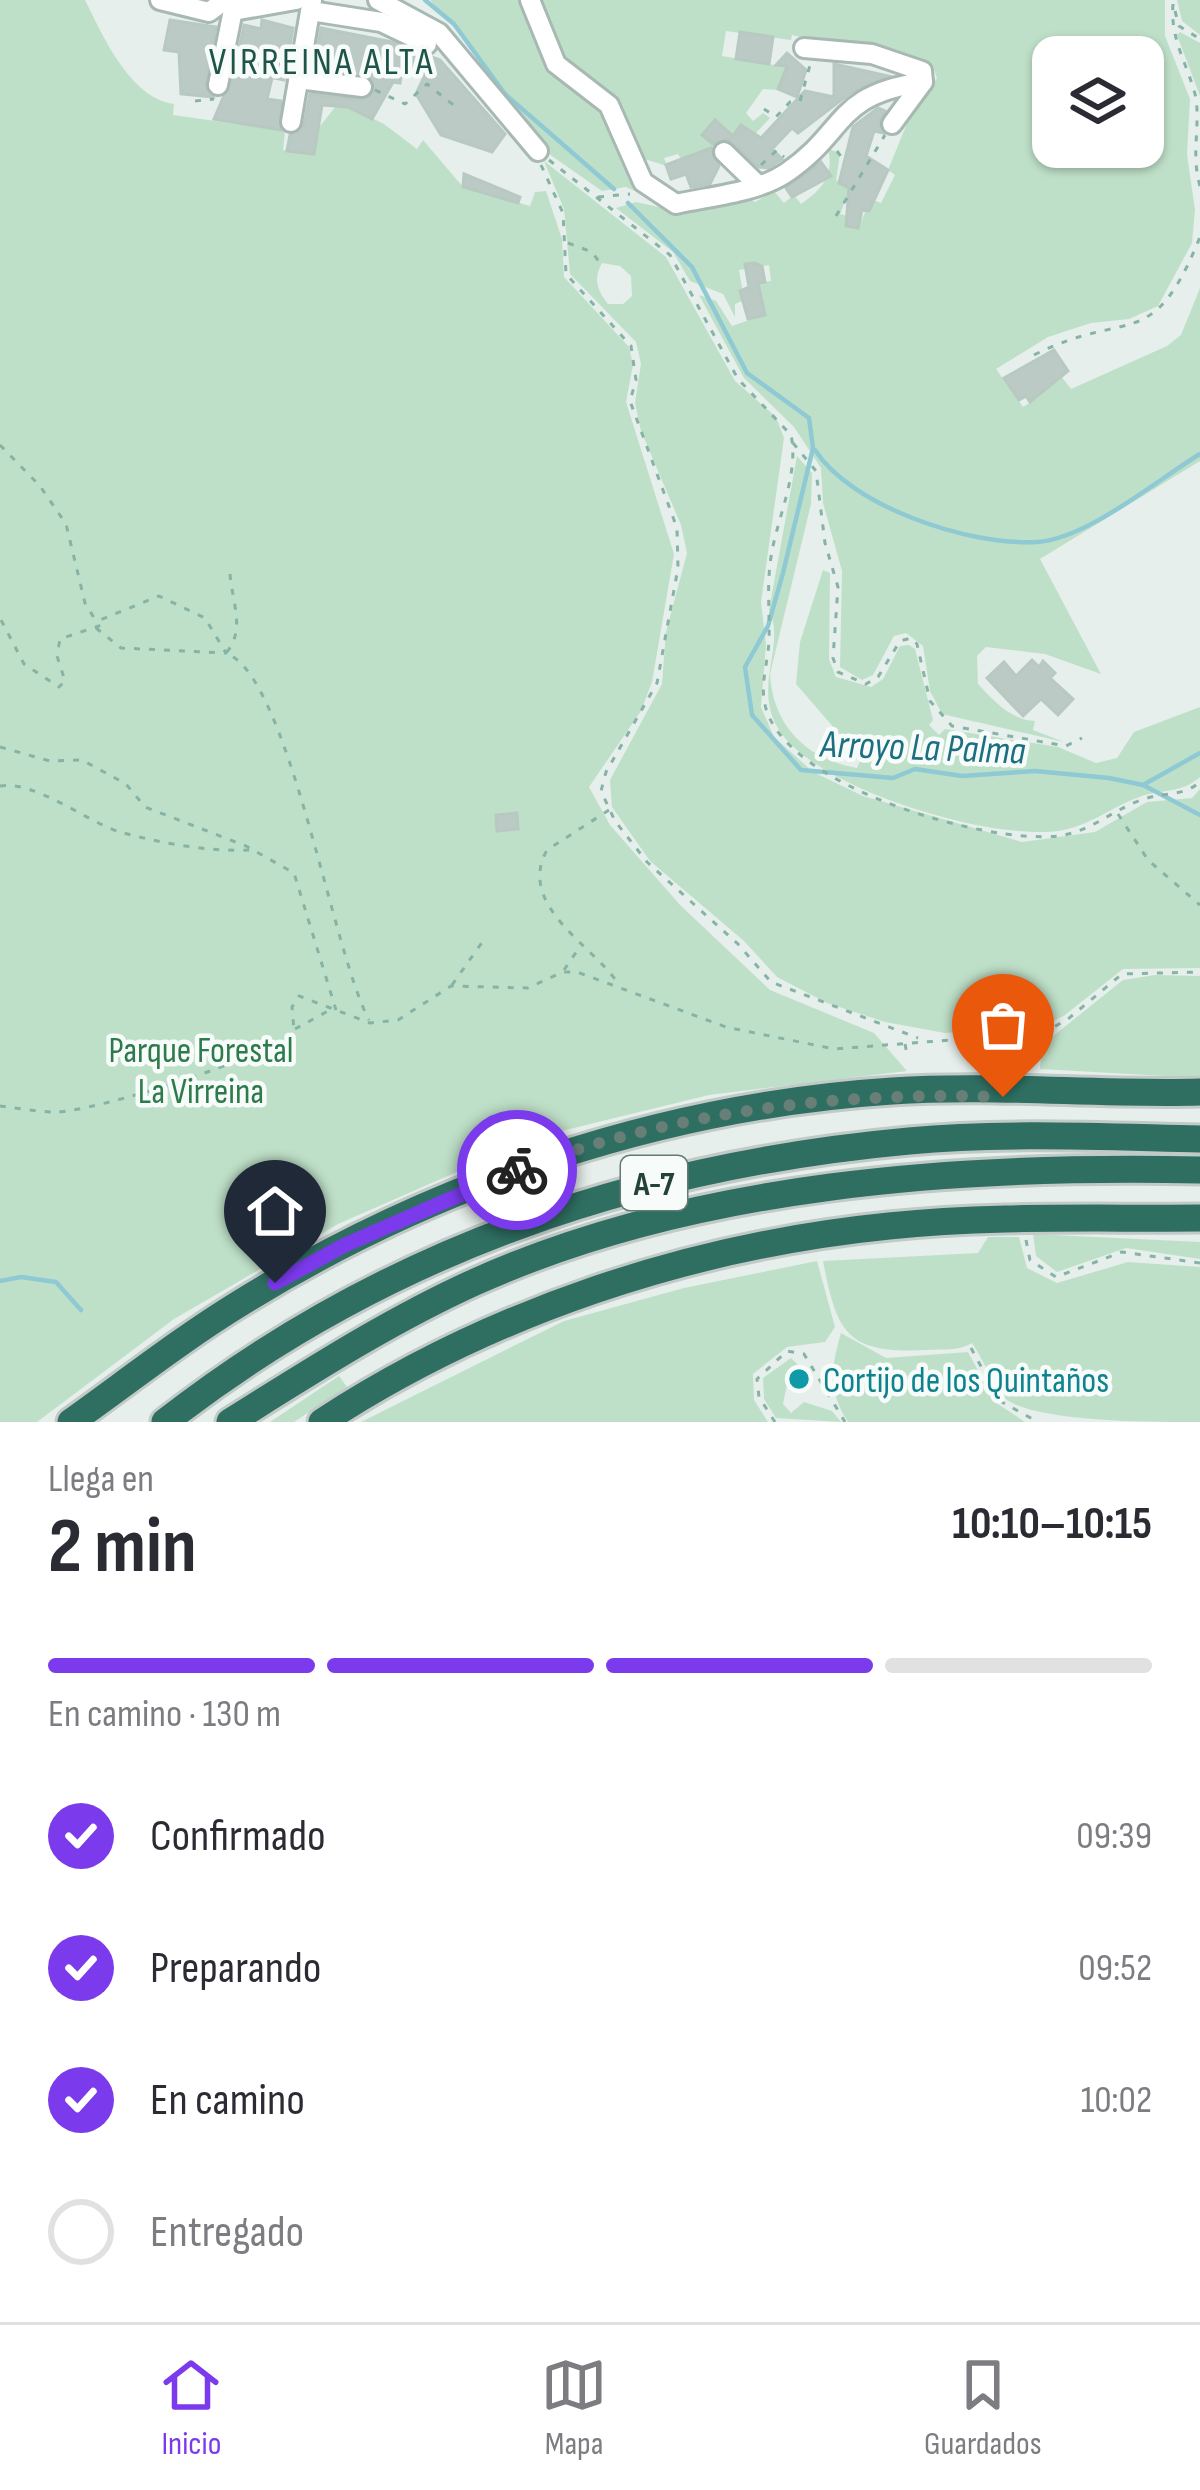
<!DOCTYPE html>
<html lang="es">
<head>
<meta charset="utf-8">
<style>
	:root { --surface:#fff; --page:#f2f2f3; --text:#2b2b33; --muted:#7c7c81; --line:#e1e1e2; --accent:#7c3aed }
	body { margin:0; font-family:"Sofia Sans Condensed",sans-serif; background:var(--page); color:var(--text); height:100vh; display:flex; flex-direction:column; font-size:45px; white-space:nowrap }
	* { box-sizing:border-box; margin:0 }
	p { font-size:39px; color:var(--muted) }
	.icon { flex:none; width:66px; height:66px; fill:none; stroke:currentColor; stroke-width:2; stroke-linecap:round; stroke-linejoin:round }
	.map { position:relative; height:1422px; overflow:hidden }
	.details { display:flex; flex-direction:column; background:var(--surface); flex:1 }
	.details>* { flex:none }
	.buttons { position:absolute; left:1032px; top:36px; display:grid; gap:24px }
	.buttons a { display:grid; place-items:center; width:132px; height:132px; border-radius:24px; background:var(--surface); box-shadow:0 3px 9px #0004; font-size:60px }
	.pin { position:absolute; display:grid; place-items:center; width:102px; height:102px; color:#fff; margin:-123px -51px; border-radius:50% 50% 50% 0; rotate:-45deg; box-shadow:0 0 12px #0007 }
	.pin .icon { rotate:45deg }
	.courier { position:absolute; display:grid; place-items:center; width:120px; height:120px; margin:-60px; border:9px solid #7c3aed; border-radius:50%; background:#fff; color:#222; box-shadow:0 3px 15px #0007 }
	.summary em { font-style:normal; font-weight:700 }
	.summary div { display:flex; flex-direction:column-reverse }
	.summary { display:flex; align-items:center; justify-content:space-between; height:204px; padding:0 48px }
	h1 { font-size:78px; font-weight:700; line-height:90px }
	.bar { display:grid; grid-template-columns:repeat(4,1fr); gap:18px 12px; align-content:center; height:144px; padding:0 48px }
	.bar i { height:15px; border-radius:9px; background:var(--line) }
	.bar .selected { background:var(--accent) }
	.bar p { grid-column:span 4 }
	ol { padding:0 48px; list-style:none }
	li { display:flex; align-items:center; gap:36px; height:132px }
	li p { margin-inline-start:auto }
	li .icon { padding:12px; border-radius:50%; background:var(--accent); color:#fff; stroke-width:4 }
	li:last-child { color:var(--muted) }
	li i { width:66px; height:66px; border:6px solid var(--line); border-radius:50% }
	.dock { display:flex; justify-content:space-around; align-items:center; height:168px; border-top:3px solid var(--line); background:var(--surface); font-size:33px; color:var(--muted) }
	.dock a { display:grid; justify-items:center; gap:6px }
	.dock .selected { color:var(--accent) }
	.map>svg:first-child { display:block }
	.green { fill:#bfe0c8; fill-rule:evenodd }
	.lines { fill:none; stroke-linecap:round; stroke-linejoin:round }
	.stream { stroke:#8ec9d4; stroke-width:4.5 }
	.building { fill:#bbcac4; stroke:#b8c9c2; stroke-width:3 }
	.minor-casing { stroke:#a8b8b2; stroke-width:24 }
	.highway-casing { stroke:#c2cac8; stroke-width:33 }
	.path { stroke:#86b3a5; stroke-width:3; stroke-dasharray:6 9; stroke-linecap:butt }
	.minor { stroke:#fff; stroke-width:18 }
	.highway { stroke:#2f6f62; stroke-width:27 }
	.done { stroke:#687f78; stroke-width:12; stroke-dasharray:0 21.6 }
	.route { stroke:#7c3aed; stroke-width:15 }
	.culture-dot { fill:#0f9aa8; stroke:#f7fbf9; stroke-width:4.5 }
	.labels { text-anchor:middle; stroke-width:9; stroke-linejoin:round; paint-order:stroke }
	.shield { fill:#f7fbf9; stroke:#637a73; stroke-width:3 }
	.shield-label { font-size:33px; font-weight:bold; fill:#24423a }
	.park-label { font-size:36px; fill:#2d7a4b; stroke:#f7fbf9 }
	.culture-label { font-size:36px; fill:#0d838f; stroke:#f7fbf9; text-anchor:start }
	.neighbourhood-label { font-size:39px; letter-spacing:3px; fill:#1f5548; stroke:#f7fbf9 }
	.water-label { font-size:39px; font-style:italic; fill:#1c6f80; stroke:#f7fbf9 }
</style>
</head>
<body>
<div class="map">
<svg width="1200" height="1422" viewBox="0 0 1200 1422">
	<rect width="100%" height="100%" fill="#e6efeb"/>
	<!-- green -->
	<g class="green">
		<path d="M0 0H85C103 36 130 98 174 104L173 115 285 131 283 150 313 154 317 130 347 92 353 95 347 104 351 108 384 124 417 149 423 140 463 187 530 206 535 192 546 191 562 239 564 277 629 347 633 365 626 402 674 554 652 682 641 711 589 787 610 825 680 905 770 990 874 1033 907 1071 709 1095 537 1137 338 1224 174 1319 37 1422H0Z"/>
		<polygon points="430,0 524,0 544,57 604,108 627,168 659,202 626,187 602,191 539,147 480,67 484,61"/>
		<path d="M535 0H1165V36L1190 99 1187 154 1195 210 1192 243 1158 306 1129 319 1091 323 1048 337 996 369 1023 407 1039 397 1035 390 1061 376 1071 389 1167 346 1181 335 1200 288V461L1040 559 1101 674 1045 654 986 647 977 656 978 684C993 700 1012 721 1035 721L1033 730 1064 742 942 714 930 691 923 646 906 633 894 636 873 675 862 680 840 667 842 571 823 503 821 468 794 427 744 378 699 295 716 301 732 326 764 315 760 291H751L748 284 771 281 769 265 739 270 744 300 735 304V317L723 294 690 281 673 252 616 208 636 202 677 211 746 196 755 202 774 191 784 203 794 195 801 204C823 189 834 175 828 149L840 153 836 181 854 179 840 214 848 216 847 226 858 228 871 199 881 203 895 175 888 170 910 116 937 78 934 70 792 35 791 40 726 31 722 56 786 67 778 90 763 89 746 113 753 121 763 113 770 118 755 134 741 125 725 147 728 132 714 120 703 135 717 147 698 161 695 154 681 159 678 154 664 158 667 166 632 155 616 103 557 58ZM1053 57H1143V147H1053Z"/>
		<polygon points="1177,0 1200,0 1200,35 1182,21"/>
		<polygon points="1180,32 1200,43 1200,96 1177,35"/>
		<polygon points="235,48 275,57 271,77 228,69"/>
		<path d="M544 161 666 257 735 381 776 417 784 438 761 602 766 644 761 707 774 737 813 772 863 796 1022 842 1095 832 1147 802 1192 798 1200 789V968L1123 969 1065 1015 1029 1033 1018 1027 945 1033 885 1022 827 1003 777 977 744 941 650 861 612 807 610 780 662 684 666 632 687 553 681 525 641 431 635 403 641 364 636 342 570 274 564 209ZM602 263 620 266 631 276 632 296 623 304H608C597 290 593 279 602 263Z"/>
		<path d="M797 456 812 473 811 504 770 674C773 727 807 759 857 768L861 759 796 684 800 642 823 570 830 573 829 659 836 677 871 687 883 679 900 646 909 645 915 649 933 720 929 725 939 735 945 729 1058 747 1096 763 1117 758 1134 732 1200 707V777C1183 793 1164 789 1142 796 1112 806 1091 826 1058 831 989 840 823 791 781 733 750 689 787 646 769 610Z"/>
		<polygon points="1155,975 1200,976 1200,1078 1040,1069 1042,1045 1123,980"/>
		<polygon points="1033,1234 1200,1242 1200,1259 1126,1248 1057,1272 1036,1256"/>
		<path d="M988 1237H1019L1027 1268 1057 1283 1128 1262 1200 1267V1422C1151 1422 1041 1422 1007 1400 993 1385 984 1361 972 1343 960 1351 942 1349 927 1350 847 1354 837 1334 823 1261L978 1253Z"/>
		<polygon points="817,1261 835,1327 825,1342 787,1347 753,1374 754,1400 768,1422 361,1422 564,1321 684,1288"/>
		<path d="M841 1333 886 1358 968 1352 995 1402 1025 1422H848C828 1392 831 1367 841 1333Z"/>
		<polygon points="791,1358 802,1369 789,1374 783,1404 791,1413 804,1402 832,1411 841,1422 776,1418 764,1399 763,1378"/>
		<polygon points="339,1376 347,1387 294,1422 270,1422"/>
	</g>
	<g class="lines">
		<!-- stream -->
		<g class="stream">
			<polyline points="425,0 454,24 505,94 614,189"/>
			<polyline points="628,203 692,267 747,373 809,418 813,448 783,573 768,626 745,667 752,715 801,770 893,778 915,769 962,776 1035,771 1109,778 1143,785 1200,815"/>
			<path d="M815 450C851 506 968 546 1037 542 1087 539 1157 480 1200 454"/>
			<polyline points="1143,785 1200,753"/>
			<polyline points="0,1281 21,1277 56,1282 81,1310"/>
		</g>
	</g>
	<!-- building -->
	<g class="building">
		<polygon points="170,20 216,27 205,84 213,97 181,94 179,52 164,50"/>
		<polygon points="262,20 293,28 284,80 270,77 277,51 239,49 244,25 261,29"/>
		<polygon points="321,28 392,42 440,60 505,134 492,152 441,135 416,94 426,73 403,65 400,83 393,82 372,119 348,107 322,105 314,154 287,151 290,135 304,125 310,94 362,100 375,90 365,74 314,67"/>
		<polygon points="740,32 773,37 769,64 736,59"/>
		<polygon points="787,53 806,70 797,97 778,89 787,66 776,65"/>
		<polygon points="834,64 888,76 849,94 798,133 792,128 772,149 782,159 768,168 759,167 728,139 713,144 702,135 715,120 733,136 741,125 761,138 805,91 834,97"/>
		<polygon points="235,70 272,78 267,99 281,101 281,130 214,119"/>
		<polygon points="878,108 885,111 879,124 883,133 874,131 866,156 888,170 869,211 862,210 858,228 846,226 849,188 839,183 853,127"/>
		<polygon points="711,148 719,166 710,184 691,187 686,174 671,179 666,165"/>
		<polygon points="821,162 831,176 792,197 786,188"/>
		<polygon points="464,174 520,197 518,203 463,187"/>
		<polygon points="754,263 762,266 765,282 758,283 765,315 748,319 740,291 749,287 745,264"/>
		<polygon points="1054,350 1068,371 1030,402 1026,396 1019,400 1004,378"/>
		<polygon points="1032,660 1039,667 1043,661 1055,673 1050,678 1073,699 1058,715 1041,699 1023,716 987,678 1004,662 1016,676"/>
		<polygon points="517,813 518,829 497,831 496,815"/>
	</g>
	<g class="lines">
		<defs>
			<g id="minor">
				<polyline points="160,0 209,12 225,0"/>
				<polyline points="378,0 439,33 538,151"/>
				<path d="M530 0 556 64 609 105 643 182 676 204C711 196 756 193 786 173 848 131 833 95 923 82L922 71 872 54 804 48"/>
				<polyline points="233,11 296,0"/>
				<polyline points="311,11 381,22 427,44"/>
				<polyline points="298,79 362,87"/>
				<polyline points="218,85 235,0"/>
				<polyline points="291,122 312,0"/>
				<polyline points="892,124 923,82"/>
				<polyline points="724,152 758,185"/>
			</g>
			<g id="highway">
				<path d="M71 1422C127 1382 183 1338 242 1302 436 1182 663 1106 892 1091 994 1084 1097 1095 1200 1092"/>
				<path d="M165 1422C384 1251 635 1166 909 1141 1004 1132 1105 1137 1200 1139"/>
				<path d="M230 1422C310 1372 389 1321 475 1282 695 1183 963 1165 1200 1170"/>
				<path d="M322 1422C490 1312 690 1246 889 1226 992 1215 1097 1219 1200 1218"/>
			</g>
		</defs>
		<!-- minor casing -->
		<use href="#minor" class="minor-casing"/>
		<!-- highway casing -->
		<use href="#highway" class="highway-casing"/>
		<!-- path -->
		<g class="path">
			<path d="M1173 4C1170 41 1188 64 1196 98 1200 128 1191 156 1200 186"/>
			<polyline points="1175,11 1179,26 1200,39"/>
			<polyline points="375,90 405,104 427,84 456,107"/>
			<polyline points="195,101 214,99"/>
			<polyline points="764,109 776,117 790,102 800,101 810,65"/>
			<polyline points="837,151 845,162"/>
			<path d="M549 160 670 255 738 379 791 435C799 472 779 514 772 551 766 583 770 610 769 641 768 662 760 684 765 705 784 787 985 844 1058 836 1090 832 1111 811 1141 800 1162 792 1183 797 1200 782"/>
			<polyline points="541,165 563,213 566,274 631,346 636,380 630,401 677,528 678,568 657,683 606,772 601,791 615,821 647,862 738,944 771,982 918,1038"/>
			<polyline points="761,165 777,150 784,157"/>
			<polyline points="598,197 630,194"/>
			<polyline points="836,216 885,135"/>
			<polyline points="568,243 592,252 600,263"/>
			<path d="M1034 355C1129 307 1152 356 1200 237"/>
			<polyline points="793,443 816,471 825,543 838,587 833,658 838,672 866,684 878,677 900,641 911,638 917,644 930,701 952,726 1066,746 1082,738"/>
			<polyline points="0,445 40,486 66,524 85,603 99,626 60,639 57,656 65,681 59,687 24,664 0,618"/>
			<path d="M230 574C232 602 246 630 226 653 289 676 332 951 369 1020"/>
			<polyline points="96,628 121,648 226,653 205,618 159,596 100,620"/>
			<polyline points="0,747 50,761 82,760 126,784 145,807 246,846 294,873 336,1010"/>
			<path d="M0 786C35 780 87 822 120 832 159 843 210 852 250 850"/>
			<path d="M609 810 547 850C516 905 593 946 617 982"/>
			<polyline points="1118,814 1148,860 1200,905"/>
			<polyline points="564,970 579,948"/>
			<polyline points="452,985 483,941"/>
			<polyline points="295,1029 328,1011"/>
			<polyline points="1029,1041 1068,1019 1122,974 1200,972"/>
			<polyline points="905,1044 907,1054"/>
			<path d="M0 1106C18 1108 38 1112 56 1112 96 1111 269 1058 294 1030L292 1007 299 996 370 1023 398 1020 451 986 528 988 563 972H577L726 1027 834 1049 1016 1035 1028 1042 1029 1068"/>
			<polyline points="1026,1240 1030,1260 1056,1277 1122,1252 1200,1263"/>
			<polyline points="971,1348 1000,1401 1038,1422"/>
			<polyline points="775,1422 759,1397 757,1379 787,1351 804,1354 845,1422"/>
		</g>
		<!-- minor -->
		<use href="#minor" class="minor"/>
		<!-- highway -->
		<use href="#highway" class="highway"/>
	</g>
	<g class="lines">
		<!-- done -->
		<path class="done" d="M517 1170C673 1112 838 1091 1003 1097"/>
		<!-- route -->
		<polyline class="route" points="275,1283 345,1245 517,1170"/>
	</g>
	<!-- markers -->
	<circle class="culture-dot" cx="799" cy="1379" r="12"/>
	<g class="labels">
		<!-- shield labels -->
		<rect class="shield" x="621" y="1156" width="66" height="54" rx="9"/>
		<g class="shield-label">
			<text x="654" y="1195">A-7</text>
		</g>
		<!-- park labels -->
		<g class="park-label">
			<text x="201" y="1062">Parque Forestal<tspan x="201" dy="41">La Virreina</tspan></text>
		</g>
		<!-- culture labels -->
		<g class="culture-label">
			<text x="823" y="1392">Cortijo de los Quintaños</text>
		</g>
		<!-- neighbourhood labels -->
		<g class="neighbourhood-label">
			<text x="322" y="74">VIRREINA ALTA</text>
		</g>
		<!-- water labels -->
		<g class="water-label">
			<text transform="translate(923 746) rotate(2)" y="14">Arroyo La Palma</text>
		</g>
	</g>
</svg>
<div class="buttons">
<a><svg class="icon" aria-label="layers" viewBox="0 0 24 24"><path d="M12 4l9 5-9 5-9-5zM3 14l9 5 9-5"/></svg></a>
</div>
<div class="pin" style="left:1003px;top:1097px;background:#ea580c"><svg class="icon" aria-label="bag" viewBox="0 0 24 24"><path d="M5 8h14l-1 12H6zM9 8a3 3 0 0 1 6 0"/></svg></div>
<div class="pin" style="left:275px;top:1283px;background:#1f2937"><svg class="icon" aria-label="home" viewBox="0 0 24 24"><path d="M3 11l9-7 9 7M6 9v11h12V9"/></svg></div>
<div class="courier" style="left:517px;top:1170px"><svg class="icon" aria-label="bike" viewBox="0 0 24 24"><circle cx="6" cy="16" r="4"/><circle cx="18" cy="16" r="4"/><path d="M6 16l4-8h5l3 8M10 8l3 8H6M13 5h3"/></svg></div>
</div>
<section class="details">
<div class="summary"><div><h1>2 min</h1><p>Llega en</p></div><em>10:10–10:15</em></div>
<div class="bar"><i class="selected"></i><i class="selected"></i><i class="selected"></i><i></i><p>En camino · 130 m</p></div>
<ol>
<li><svg class="icon" aria-label="check" viewBox="0 0 24 24"><path d="M5 12l5 5 9-10"/></svg>Confirmado<p>09:39</p></li>
<li><svg class="icon" aria-label="check" viewBox="0 0 24 24"><path d="M5 12l5 5 9-10"/></svg>Preparando<p>09:52</p></li>
<li><svg class="icon" aria-label="check" viewBox="0 0 24 24"><path d="M5 12l5 5 9-10"/></svg>En camino<p>10:02</p></li>
<li><i></i>Entregado</li>
</ol>
</section>
<nav class="dock">
<a class="selected"><svg class="icon" aria-label="home" viewBox="0 0 24 24"><path d="M3 11l9-7 9 7M6 9v11h12V9"/></svg>Inicio</a>
<a><svg class="icon" aria-label="map" viewBox="0 0 24 24"><path d="M3 6l6-2 6 2 6-2v14l-6 2-6-2-6 2zM9 4v14M15 6v14"/></svg>Mapa</a>
<a><svg class="icon" aria-label="saved" viewBox="0 0 24 24"><path d="M7 4h10v16l-5-4-5 4z"/></svg>Guardados</a>
</nav>
</body>
</html>
